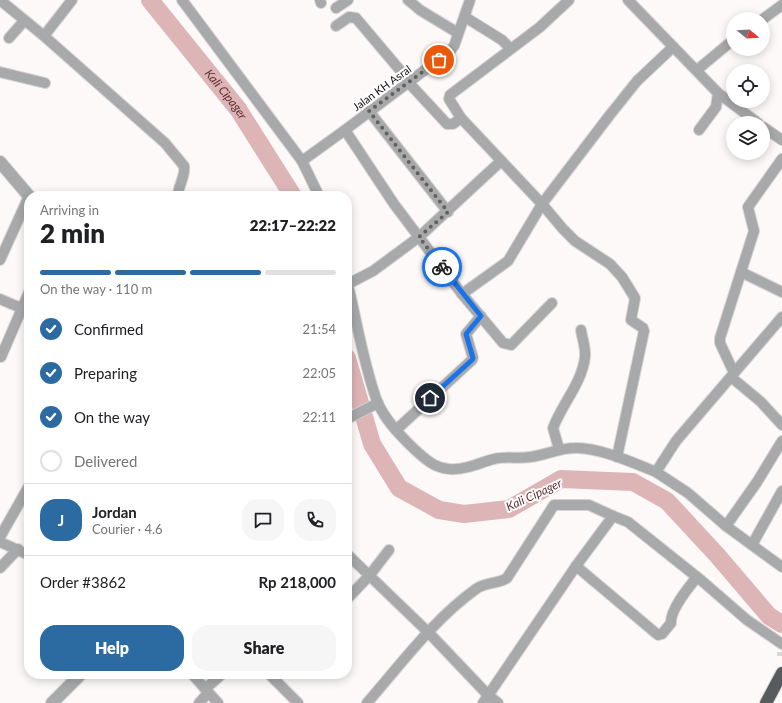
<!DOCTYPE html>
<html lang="en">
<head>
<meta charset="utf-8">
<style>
	:root { --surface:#fff; --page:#f6f6f6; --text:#202124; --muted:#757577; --line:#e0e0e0; --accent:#2c6ba2 }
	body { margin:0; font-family:Lato,sans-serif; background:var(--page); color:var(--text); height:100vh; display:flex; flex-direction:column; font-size:15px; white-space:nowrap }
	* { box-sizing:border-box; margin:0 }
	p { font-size:13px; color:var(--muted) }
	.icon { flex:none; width:22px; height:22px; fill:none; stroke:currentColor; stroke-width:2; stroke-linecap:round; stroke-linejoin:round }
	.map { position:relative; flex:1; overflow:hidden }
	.panel { position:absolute; left:24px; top:191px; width:328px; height:488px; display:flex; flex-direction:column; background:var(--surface); border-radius:16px; box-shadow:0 2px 10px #0003 }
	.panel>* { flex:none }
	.needle { width:26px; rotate:108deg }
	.buttons { position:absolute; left:726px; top:12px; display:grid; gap:8px }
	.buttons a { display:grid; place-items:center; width:44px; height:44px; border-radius:50%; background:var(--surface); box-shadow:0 2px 10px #0003; font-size:20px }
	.pin { position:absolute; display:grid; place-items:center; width:34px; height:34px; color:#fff; margin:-17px; border:2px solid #fff; border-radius:50%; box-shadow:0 1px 4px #0007 }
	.courier { position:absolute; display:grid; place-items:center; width:40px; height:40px; margin:-20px; border:3px solid #1a73e8; border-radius:50%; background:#fff; color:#222; box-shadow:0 1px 5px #0007 }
	.head em { font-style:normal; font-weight:800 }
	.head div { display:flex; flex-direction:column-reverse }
	.head { display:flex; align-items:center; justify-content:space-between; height:68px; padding:0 16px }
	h1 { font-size:26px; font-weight:800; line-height:30px }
	.bar { display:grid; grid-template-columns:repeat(4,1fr); gap:6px 4px; align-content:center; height:48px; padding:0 16px }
	.bar i { height:5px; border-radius:3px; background:var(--line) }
	.bar .selected { background:var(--accent) }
	.bar p { grid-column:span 4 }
	.line { display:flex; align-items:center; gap:10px; padding:0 16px; border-top:1px solid var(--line) }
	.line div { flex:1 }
	.round { display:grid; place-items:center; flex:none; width:42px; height:42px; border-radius:16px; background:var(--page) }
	ol { padding:0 16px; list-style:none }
	li { display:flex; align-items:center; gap:12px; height:44px }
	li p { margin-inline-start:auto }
	li .icon { padding:4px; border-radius:50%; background:var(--accent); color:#fff; stroke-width:4 }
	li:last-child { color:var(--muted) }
	li i { width:22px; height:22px; border:2px solid var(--line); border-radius:50% }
	.primary-button { display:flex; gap:8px; margin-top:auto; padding:8px 16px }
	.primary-button a { flex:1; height:46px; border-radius:16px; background:var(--accent); color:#fff; font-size:16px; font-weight:800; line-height:46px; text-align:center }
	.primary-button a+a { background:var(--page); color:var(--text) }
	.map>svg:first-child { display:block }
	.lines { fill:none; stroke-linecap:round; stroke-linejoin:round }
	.river { stroke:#deb5b6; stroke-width:18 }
	.minor-tunnel { stroke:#dad6d6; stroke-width:10; stroke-dasharray:10 5; stroke-linecap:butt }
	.minor-casing { stroke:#d8d3d3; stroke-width:12 }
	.tertiary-casing { stroke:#d8d3d3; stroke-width:14 }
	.trunk-casing { stroke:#d8d3d3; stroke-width:14 }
	.minor { stroke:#a7a9ab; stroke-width:10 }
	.tertiary { stroke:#a7a9ab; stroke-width:12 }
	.trunk { stroke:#585b5e; stroke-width:12 }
	.done { stroke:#636060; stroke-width:4; stroke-dasharray:0 7.2 }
	.route { stroke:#1a73e8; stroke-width:5 }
	.labels { text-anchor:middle; stroke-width:4; stroke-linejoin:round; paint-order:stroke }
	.street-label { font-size:11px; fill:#100d0d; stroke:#fff }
	.water-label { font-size:12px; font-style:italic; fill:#612c31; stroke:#fff }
</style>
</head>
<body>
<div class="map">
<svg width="782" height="703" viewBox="0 0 782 703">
	<rect width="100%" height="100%" fill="#fef9f9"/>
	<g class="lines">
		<!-- river -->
		<g class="river">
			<path id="s1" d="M150 0 238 109 293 196"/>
			<polyline points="347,358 372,444 399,488 439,510 464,514 509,509 561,479 633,482 667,501 717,555 769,616 782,624"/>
		</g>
		<!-- minor-tunnel -->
		<polyline class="minor-tunnel" points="782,656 782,652"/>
		<defs>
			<g id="minor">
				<path d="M0 0 44 36 165 143 184 166C186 176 178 185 178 196"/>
				<polyline points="182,0 302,161 319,196"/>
				<polyline points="320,0 321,3"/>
				<polyline points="408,0 420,10 458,33"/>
				<polyline points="569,0 540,27 450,95 449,99 461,118 542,204 563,229 575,241 610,264 622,277 635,298 631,320 643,328 644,331 617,457"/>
				<polyline points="628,0 718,93 758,123"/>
				<polyline points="336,8 348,0"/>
				<polyline points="465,17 502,40 510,48"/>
				<polyline points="763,19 782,5"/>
				<polyline points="336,26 349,17 356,18 410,82"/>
				<polyline points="44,36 72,0"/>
				<polyline points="9,38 24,21"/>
				<polyline points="697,70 733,40"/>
				<polyline points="0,72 45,83"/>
				<polyline points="409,83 447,124 453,124 461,118"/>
				<polyline points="369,111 448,212"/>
				<polyline points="763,127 782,140"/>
				<polyline points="345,130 394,204 462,294 503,343 511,345 552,303"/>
				<polyline points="699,130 716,107 718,93"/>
				<polyline points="302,161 345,130 449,52 454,46 470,0"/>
				<polyline points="0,260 29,196"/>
				<polyline points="741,272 782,292"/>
				<path d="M347 281C357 321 363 363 377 401 384 418 396 431 408 443 426 461 440 475 468 467 477 465 485 461 494 459 506 456 518 459 530 457 546 455 559 448 575 448 598 447 634 463 656 472L676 441 782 317"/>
				<polyline points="348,284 373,271 419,237 501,161"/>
				<polyline points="462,294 508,261 542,204 609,116 637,81 673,47"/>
				<polyline points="0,299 21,308"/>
				<polyline points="1,357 29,292"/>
				<polyline points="734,373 720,343 720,338 754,231 748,207 782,159"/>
				<polyline points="731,377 761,402 782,425"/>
				<polyline points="347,419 378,403"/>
				<polyline points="396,430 472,360 473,358 466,334 481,316"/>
				<path d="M559 449 553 428C562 404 582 383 585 357 586 348 582 338 581 330"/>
				<polyline points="656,472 688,493 726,526 782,567"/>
				<polyline points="726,526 757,482 782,441"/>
				<polyline points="0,537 29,486"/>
				<polyline points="0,542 29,555"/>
				<polyline points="752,545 782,491"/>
				<polyline points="347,554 429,633 488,695 498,703"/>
				<path d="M576 566 658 635 662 634 671 623C670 610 688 588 697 577"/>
				<polyline points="0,568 18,549"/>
				<polyline points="347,599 369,576 389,550"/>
				<polyline points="192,674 218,703"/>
				<polyline points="269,674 298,703"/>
				<polyline points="205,689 222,674"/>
				<polyline points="199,703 208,693"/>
				<path d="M367 703C401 664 434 619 476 589 486 582 498 584 507 578L554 505H589L613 516"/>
				<polyline points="483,703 576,566 613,516 628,522 702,581 747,620 782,644"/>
			</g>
			<g id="tertiary">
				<polyline points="0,162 29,196"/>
				<polyline points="52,703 81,674"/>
			</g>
			<polyline id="trunk" points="766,703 782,673"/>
		</defs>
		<!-- minor casing -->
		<use href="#minor" class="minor-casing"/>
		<!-- tertiary casing -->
		<use href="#tertiary" class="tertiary-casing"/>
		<!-- trunk casing -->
		<use href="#trunk" class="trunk-casing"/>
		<!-- minor -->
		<use href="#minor" class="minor"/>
		<!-- tertiary -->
		<use href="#tertiary" class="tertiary"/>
		<!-- trunk -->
		<use href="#trunk" class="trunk"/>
	</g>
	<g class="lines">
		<!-- done -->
		<polyline class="done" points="439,60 369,111 448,212 419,237 442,267"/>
		<!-- route -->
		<polyline class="route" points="430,398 472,360 473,358 466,334 481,316 442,267"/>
	</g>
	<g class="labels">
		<!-- street labels -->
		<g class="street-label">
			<text transform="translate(382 88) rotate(-36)" y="4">Jalan KH Asral</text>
		</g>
		<!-- water labels -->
		<g class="water-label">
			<text dy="4" stroke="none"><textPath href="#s1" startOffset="121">Kali Cipager</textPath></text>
			<text transform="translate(534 495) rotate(-25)" y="4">Kali Cipager</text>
		</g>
	</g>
</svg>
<div class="buttons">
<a><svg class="needle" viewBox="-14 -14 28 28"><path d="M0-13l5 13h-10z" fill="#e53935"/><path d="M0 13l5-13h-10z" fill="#757577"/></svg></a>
<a><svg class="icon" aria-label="locate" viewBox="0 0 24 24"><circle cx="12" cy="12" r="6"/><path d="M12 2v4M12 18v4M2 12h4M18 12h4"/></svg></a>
<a><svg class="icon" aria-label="layers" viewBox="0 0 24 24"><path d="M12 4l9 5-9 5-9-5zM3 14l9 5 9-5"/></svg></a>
</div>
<div class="pin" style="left:439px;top:60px;background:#ea580c"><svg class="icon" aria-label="bag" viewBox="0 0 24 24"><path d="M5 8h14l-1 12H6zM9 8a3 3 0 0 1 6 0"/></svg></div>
<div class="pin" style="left:430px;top:398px;background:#1f2937"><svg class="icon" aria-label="home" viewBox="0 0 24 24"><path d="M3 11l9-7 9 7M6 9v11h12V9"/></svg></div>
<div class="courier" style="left:442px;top:267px"><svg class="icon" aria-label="bike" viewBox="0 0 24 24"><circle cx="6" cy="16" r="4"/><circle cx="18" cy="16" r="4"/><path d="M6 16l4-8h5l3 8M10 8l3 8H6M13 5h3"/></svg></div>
<section class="panel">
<div class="head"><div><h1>2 min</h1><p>Arriving in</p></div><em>22:17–22:22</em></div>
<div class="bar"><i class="selected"></i><i class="selected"></i><i class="selected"></i><i></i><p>On the way · 110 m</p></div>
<ol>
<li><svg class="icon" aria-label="check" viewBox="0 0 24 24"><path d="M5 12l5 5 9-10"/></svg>Confirmed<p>21:54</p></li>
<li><svg class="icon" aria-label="check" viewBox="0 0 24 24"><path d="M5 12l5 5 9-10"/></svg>Preparing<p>22:05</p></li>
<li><svg class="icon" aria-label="check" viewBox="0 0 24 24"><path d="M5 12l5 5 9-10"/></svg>On the way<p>22:11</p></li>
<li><i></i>Delivered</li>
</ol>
<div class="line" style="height:72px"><b class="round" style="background:var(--accent);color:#fff">J</b><div><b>Jordan</b><p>Courier · 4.6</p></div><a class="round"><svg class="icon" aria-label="chat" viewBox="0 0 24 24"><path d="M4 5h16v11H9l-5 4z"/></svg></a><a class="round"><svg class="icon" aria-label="phone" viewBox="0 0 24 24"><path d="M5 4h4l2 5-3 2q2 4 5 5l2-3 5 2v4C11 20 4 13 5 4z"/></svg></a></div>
<div class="line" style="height:52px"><div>Order #3862</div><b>Rp 218,000</b></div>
<div class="primary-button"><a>Help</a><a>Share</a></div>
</section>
</div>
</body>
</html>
